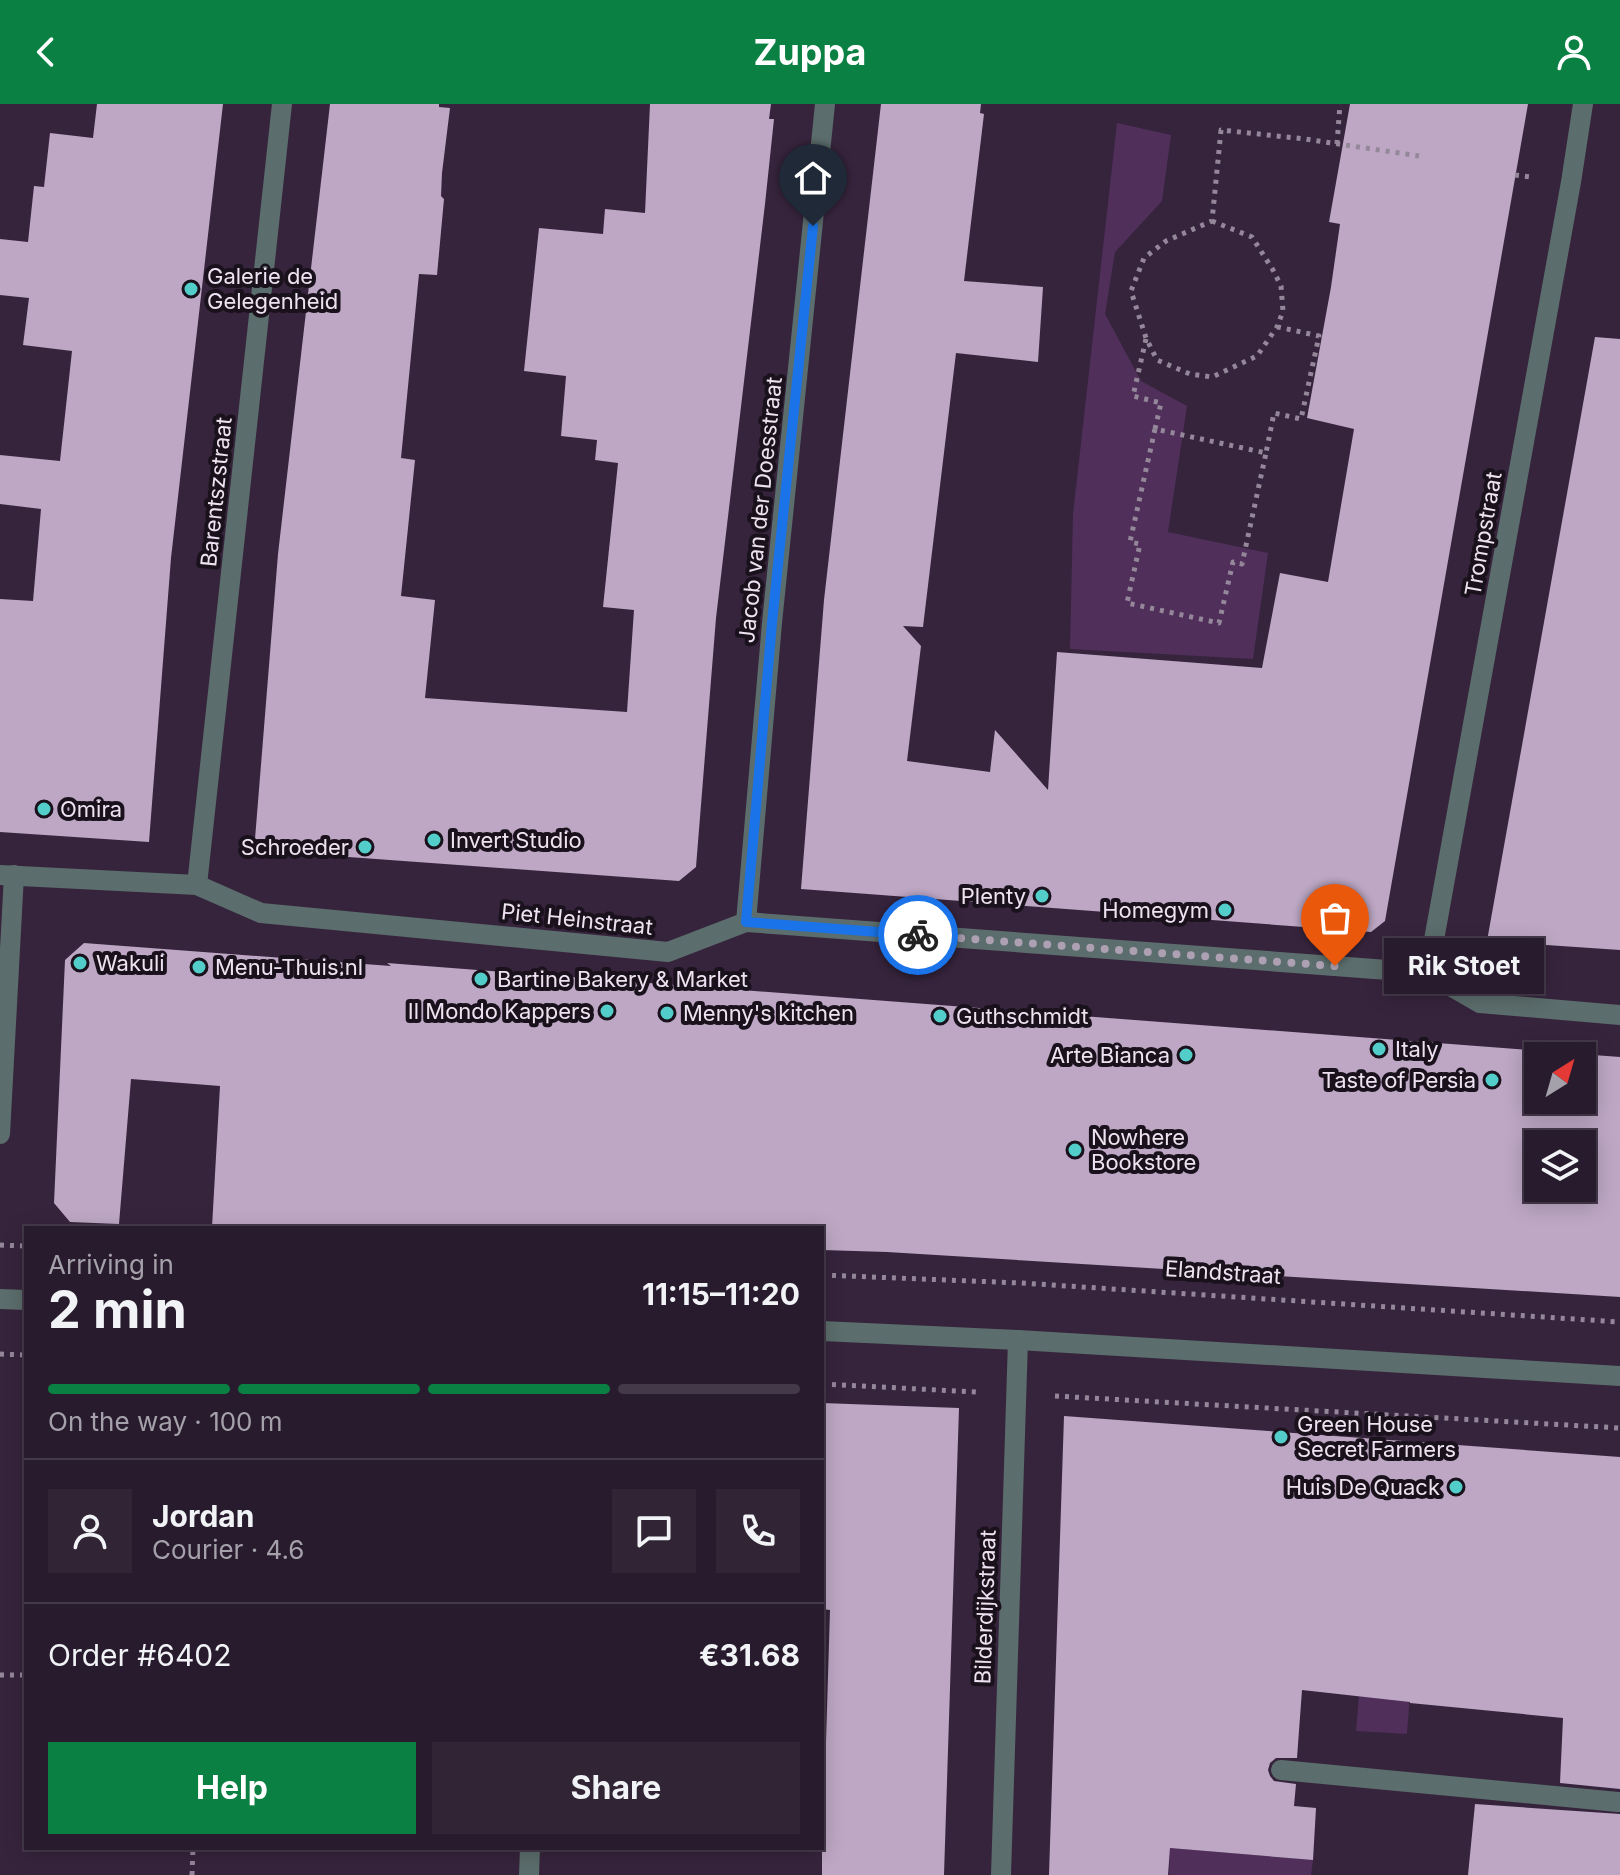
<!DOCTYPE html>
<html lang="en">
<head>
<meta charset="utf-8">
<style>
	:root { --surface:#281b2d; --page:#302435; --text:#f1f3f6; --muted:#a5a1aa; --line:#443949; --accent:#0b8043 }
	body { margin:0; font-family:Inter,sans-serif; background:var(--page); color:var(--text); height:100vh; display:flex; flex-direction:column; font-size:30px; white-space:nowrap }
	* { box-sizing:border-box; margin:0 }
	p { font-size:26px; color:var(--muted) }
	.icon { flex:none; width:44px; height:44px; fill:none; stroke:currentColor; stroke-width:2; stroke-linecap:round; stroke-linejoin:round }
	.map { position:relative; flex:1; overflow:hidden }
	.panel { position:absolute; left:24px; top:1122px; width:800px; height:624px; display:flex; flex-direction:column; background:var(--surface); border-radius:0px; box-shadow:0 4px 20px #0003,0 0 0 2px var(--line) }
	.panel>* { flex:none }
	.needle { width:52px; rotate:37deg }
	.tools { position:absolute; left:1524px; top:938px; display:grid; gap:16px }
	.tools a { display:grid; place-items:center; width:72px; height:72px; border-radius:0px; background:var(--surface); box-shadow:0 4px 20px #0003,0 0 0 2px var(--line); font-size:40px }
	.pin { position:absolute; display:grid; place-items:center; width:68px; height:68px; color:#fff; margin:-82px -34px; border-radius:50% 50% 50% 0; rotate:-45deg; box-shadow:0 0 8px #0007 }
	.pin .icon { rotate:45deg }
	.courier { position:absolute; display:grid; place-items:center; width:80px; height:80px; margin:-40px; border:6px solid #1a73e8; border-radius:50%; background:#fff; color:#222; box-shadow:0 2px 10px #0007 }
	.bubble { position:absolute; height:56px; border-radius:0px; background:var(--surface); box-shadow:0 4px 20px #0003,0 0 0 2px var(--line); font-size:26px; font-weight:700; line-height:56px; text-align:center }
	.headline em { font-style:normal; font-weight:700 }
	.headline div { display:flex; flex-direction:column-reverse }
	.headline { display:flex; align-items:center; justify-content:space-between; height:136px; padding:0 24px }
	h1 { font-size:52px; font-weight:700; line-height:60px }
	.bar { display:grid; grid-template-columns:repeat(4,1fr); gap:12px 8px; align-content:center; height:96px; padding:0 24px }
	.bar i { height:10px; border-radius:6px; background:var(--line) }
	.bar .active { background:var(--accent) }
	.bar p { grid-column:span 4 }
	.line { display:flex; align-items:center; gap:20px; padding:0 24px; border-top:2px solid var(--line) }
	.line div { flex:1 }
	.round { display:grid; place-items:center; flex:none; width:84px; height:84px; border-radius:0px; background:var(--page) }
	.cta { display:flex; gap:16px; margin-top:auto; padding:16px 24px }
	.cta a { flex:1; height:92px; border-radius:0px; background:var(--accent); color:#fff; font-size:32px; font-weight:700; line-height:92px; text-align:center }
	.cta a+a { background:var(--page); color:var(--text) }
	header { display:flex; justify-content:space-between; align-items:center; height:104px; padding:0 24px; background:var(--accent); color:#fff; font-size:36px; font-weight:700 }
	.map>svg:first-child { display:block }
	.green { fill:#502f5b }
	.building { fill:#bda7c4; fill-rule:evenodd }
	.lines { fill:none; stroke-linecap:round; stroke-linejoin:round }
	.path { stroke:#95879a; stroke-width:5; stroke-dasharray:4 6; stroke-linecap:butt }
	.lane { stroke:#5b6d6c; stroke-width:20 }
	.street { stroke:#5b6d6c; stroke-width:20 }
	.done { stroke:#ada0b2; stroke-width:8; stroke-dasharray:0 14.4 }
	.route { stroke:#1a73e8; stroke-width:10 }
	.poi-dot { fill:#53cdc9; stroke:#19111b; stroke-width:3 }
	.labels { text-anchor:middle; stroke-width:8; stroke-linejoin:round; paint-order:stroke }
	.poi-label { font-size:22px; fill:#ede2f1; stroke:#19111b; text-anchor:start }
	.street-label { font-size:22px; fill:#ede2f1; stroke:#19111b }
</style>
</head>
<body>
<header><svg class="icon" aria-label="back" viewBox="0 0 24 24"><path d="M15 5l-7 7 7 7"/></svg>Zuppa<svg class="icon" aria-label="person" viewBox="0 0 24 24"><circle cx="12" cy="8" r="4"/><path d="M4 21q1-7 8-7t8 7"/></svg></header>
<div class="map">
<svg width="1620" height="1771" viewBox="0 0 1620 1771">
	<rect width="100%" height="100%" fill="#36243c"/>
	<!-- green -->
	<g class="green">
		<polygon points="1117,19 1171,31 1162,97 1115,148 1105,210 1141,277 1187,302 1168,428 1268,449 1253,555 1070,545 1073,410"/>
		<polygon points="1415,1523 1407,1630 1356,1627 1359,1591"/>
		<polygon points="1170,1744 1313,1756 1311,1771 1169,1771"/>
	</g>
	<!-- building -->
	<g class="building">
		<polygon points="97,0 223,0 171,454 149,738 0,728 0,495 33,497 41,405 0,400 0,351 60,357 72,247 23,241 29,194 0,191 0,135 28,138 34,82 44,83 50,29 93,34"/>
		<polygon points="330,0 439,0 439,3 450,4 442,69 441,92 444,95 437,171 419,170 401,354 415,356 401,492 435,496 425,594 627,608 634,506 603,503 618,359 595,356 597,336 561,332 566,272 524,267 539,124 603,130 605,105 645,109 650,0 771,0 769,15 774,15 765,100 716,514 696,763 679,777 266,747 267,735 255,735 278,450"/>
		<polygon points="881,0 981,0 980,9 984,10 964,177 1043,183 1038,258 956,249 923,523 903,522 921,542 907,657 990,668 995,626 1048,686 1057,548 1262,564 1280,469 1328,478 1354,325 1307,314 1331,183 1340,120 1329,118 1350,0 1528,0 1385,817 1371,828 801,785 824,496"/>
		<polygon points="1595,233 1620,235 1620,846 1487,837"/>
		<path d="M84 839 391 862 387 859 1620 953V1193L887 1148 822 1146V1124L212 1123 220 982 131 975 119 1120 70 1118 54 1099 65 856ZM1538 952H1582V996H1538ZM1538 1040H1582V1084H1538Z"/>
		<polygon points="822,1299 959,1304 944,1771 822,1771 822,1704 824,1704 830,1506 822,1505"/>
		<polygon points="1064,1312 1620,1353 1620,1685 1560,1679 1563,1614 1410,1599 1410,1598 1302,1586 1297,1654 1276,1654 1270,1659 1268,1666 1270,1672 1274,1677 1296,1680 1294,1702 1316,1704 1313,1756 1170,1744 1168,1771 1049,1771"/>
		<polygon points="1475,1700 1620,1710 1620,1771 1468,1771"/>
	</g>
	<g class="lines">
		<!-- path -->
		<g class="path">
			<polyline points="1337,40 1340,0"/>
			<polyline points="1515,71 1530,73"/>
			<polyline points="1212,117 1252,133 1273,166 1281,182 1283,207 1277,223 1257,252 1212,273 1190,270 1157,256 1146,234 1131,187 1144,154 1166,137 1212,117 1221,26 1305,35 1419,52"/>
			<polyline points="1146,235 1133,292 1161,299 1155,325 1266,349 1274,309 1301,315 1319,232 1278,223"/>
			<polyline points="1155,325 1130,438 1140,440 1127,499 1219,519 1233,458 1242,460 1266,349"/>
			<polyline points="0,1141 26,1142"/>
			<polyline points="822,1171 1021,1179 1620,1218"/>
			<polyline points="0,1250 26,1251"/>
			<polyline points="822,1280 977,1288"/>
			<polyline points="1055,1292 1620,1324"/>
			<polyline points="0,1571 26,1571"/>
			<polyline points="192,1771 193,1744"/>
		</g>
		<!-- lane -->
		<polyline class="lane" points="1281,1666 1618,1698"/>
		<!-- street -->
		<g class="street">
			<polyline points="0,771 197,781 261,809 668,848 746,818 1428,869 1480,899 1620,911"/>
			<polyline points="197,781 282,0"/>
			<polyline points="746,818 772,519 825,0"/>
			<polyline points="1428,869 1571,78 1583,0"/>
			<polyline points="0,1030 14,771"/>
			<polyline points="0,1195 26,1196"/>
			<polyline points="822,1227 1018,1236 1620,1272"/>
			<polyline points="529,1771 530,1744"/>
			<polyline points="1001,1771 1018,1236"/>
		</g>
	</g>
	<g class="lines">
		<!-- done -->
		<polyline class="done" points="918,831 1335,862"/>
		<!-- route -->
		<polyline class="route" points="813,122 772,519 746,818 918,831"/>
	</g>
	<!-- markers -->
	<g class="poi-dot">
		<circle cx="191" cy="185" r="8"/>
		<circle cx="44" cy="705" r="8"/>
		<circle cx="434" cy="736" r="8"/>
		<circle cx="365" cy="743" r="8"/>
		<circle cx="1042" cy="792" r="8"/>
		<circle cx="1225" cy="806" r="8"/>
		<circle cx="80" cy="859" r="8"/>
		<circle cx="199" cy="863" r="8"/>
		<circle cx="481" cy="875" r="8"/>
		<circle cx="607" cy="907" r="8"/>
		<circle cx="667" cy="909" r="8"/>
		<circle cx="940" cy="912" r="8"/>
		<circle cx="1379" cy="945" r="8"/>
		<circle cx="1186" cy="951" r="8"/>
		<circle cx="1492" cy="976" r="8"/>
		<circle cx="1075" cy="1046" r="8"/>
		<circle cx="1281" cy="1333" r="8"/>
		<circle cx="1456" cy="1383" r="8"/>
	</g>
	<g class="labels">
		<!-- poi labels -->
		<g class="poi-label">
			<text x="207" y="180">Galerie de<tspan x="207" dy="25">Gelegenheid</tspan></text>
			<text x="60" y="713">Omira</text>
			<text x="450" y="744">Invert Studio</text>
			<text x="349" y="751" text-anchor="end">Schroeder</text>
			<text x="1026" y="800" text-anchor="end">Plenty</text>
			<text x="1209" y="814" text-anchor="end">Homegym</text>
			<text x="96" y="867">Wakuli</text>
			<text x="215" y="871">Menu-Thuis.nl</text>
			<text x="497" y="883">Bartine Bakery &amp; Market</text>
			<text x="591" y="915" text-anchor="end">Il Mondo Kappers</text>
			<text x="683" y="917">Menny's kitchen</text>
			<text x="956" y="920">Guthschmidt</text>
			<text x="1395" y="953">Italy</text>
			<text x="1170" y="959" text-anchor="end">Arte Bianca</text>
			<text x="1476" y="984" text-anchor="end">Taste of Persia</text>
			<text x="1091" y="1041">Nowhere<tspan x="1091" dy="25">Bookstore</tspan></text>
			<text x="1297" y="1328">Green House<tspan x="1297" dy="25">Secret Farmers</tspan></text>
			<text x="1440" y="1391" text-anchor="end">Huis De Quack</text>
		</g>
		<!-- street labels -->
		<g class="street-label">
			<text transform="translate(216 388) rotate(-84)" y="8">Barentszstraat</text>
			<text transform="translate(760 406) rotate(-84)" y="8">Jacob van der Doesstraat</text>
			<text transform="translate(1483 430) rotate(-80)" y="8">Trompstraat</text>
			<text transform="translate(577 815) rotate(6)" y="8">Piet Heinstraat</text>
			<text transform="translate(1223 1168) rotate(4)" y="8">Elandstraat</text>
			<text transform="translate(985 1503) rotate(-88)" y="8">Bilderdijkstraat</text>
		</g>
	</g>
</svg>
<div class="tools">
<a><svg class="needle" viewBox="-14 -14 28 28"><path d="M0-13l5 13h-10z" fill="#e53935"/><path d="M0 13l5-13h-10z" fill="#a5a1aa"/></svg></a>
<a><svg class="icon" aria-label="layers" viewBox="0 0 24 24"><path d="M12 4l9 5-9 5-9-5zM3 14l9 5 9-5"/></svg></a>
</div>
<div class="pin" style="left:1335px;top:862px;background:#ea580c"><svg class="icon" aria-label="bag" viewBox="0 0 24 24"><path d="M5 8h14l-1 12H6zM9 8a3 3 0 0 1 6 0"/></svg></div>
<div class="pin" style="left:813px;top:122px;background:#1f2937"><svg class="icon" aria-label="home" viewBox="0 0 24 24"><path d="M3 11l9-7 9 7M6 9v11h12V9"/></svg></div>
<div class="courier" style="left:918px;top:831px"><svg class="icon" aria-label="bike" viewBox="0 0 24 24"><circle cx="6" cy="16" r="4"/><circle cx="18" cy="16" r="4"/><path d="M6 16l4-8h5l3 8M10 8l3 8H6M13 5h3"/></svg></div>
<div class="bubble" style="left:1384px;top:834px;width:160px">Rik Stoet</div>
<section class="panel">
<div class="headline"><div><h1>2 min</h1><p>Arriving in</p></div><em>11:15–11:20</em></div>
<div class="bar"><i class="active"></i><i class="active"></i><i class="active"></i><i></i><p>On the way · 100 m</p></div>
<div class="line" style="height:144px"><a class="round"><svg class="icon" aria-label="person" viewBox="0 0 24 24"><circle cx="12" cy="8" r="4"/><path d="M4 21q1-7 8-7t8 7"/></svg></a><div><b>Jordan</b><p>Courier · 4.6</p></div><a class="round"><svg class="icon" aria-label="chat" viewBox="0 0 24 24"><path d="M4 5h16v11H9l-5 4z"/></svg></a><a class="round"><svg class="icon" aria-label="phone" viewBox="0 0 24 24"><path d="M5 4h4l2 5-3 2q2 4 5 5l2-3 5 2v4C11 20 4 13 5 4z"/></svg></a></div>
<div class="line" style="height:104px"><div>Order #6402</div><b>€31.68</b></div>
<div class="cta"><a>Help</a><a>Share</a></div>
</section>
</div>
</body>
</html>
